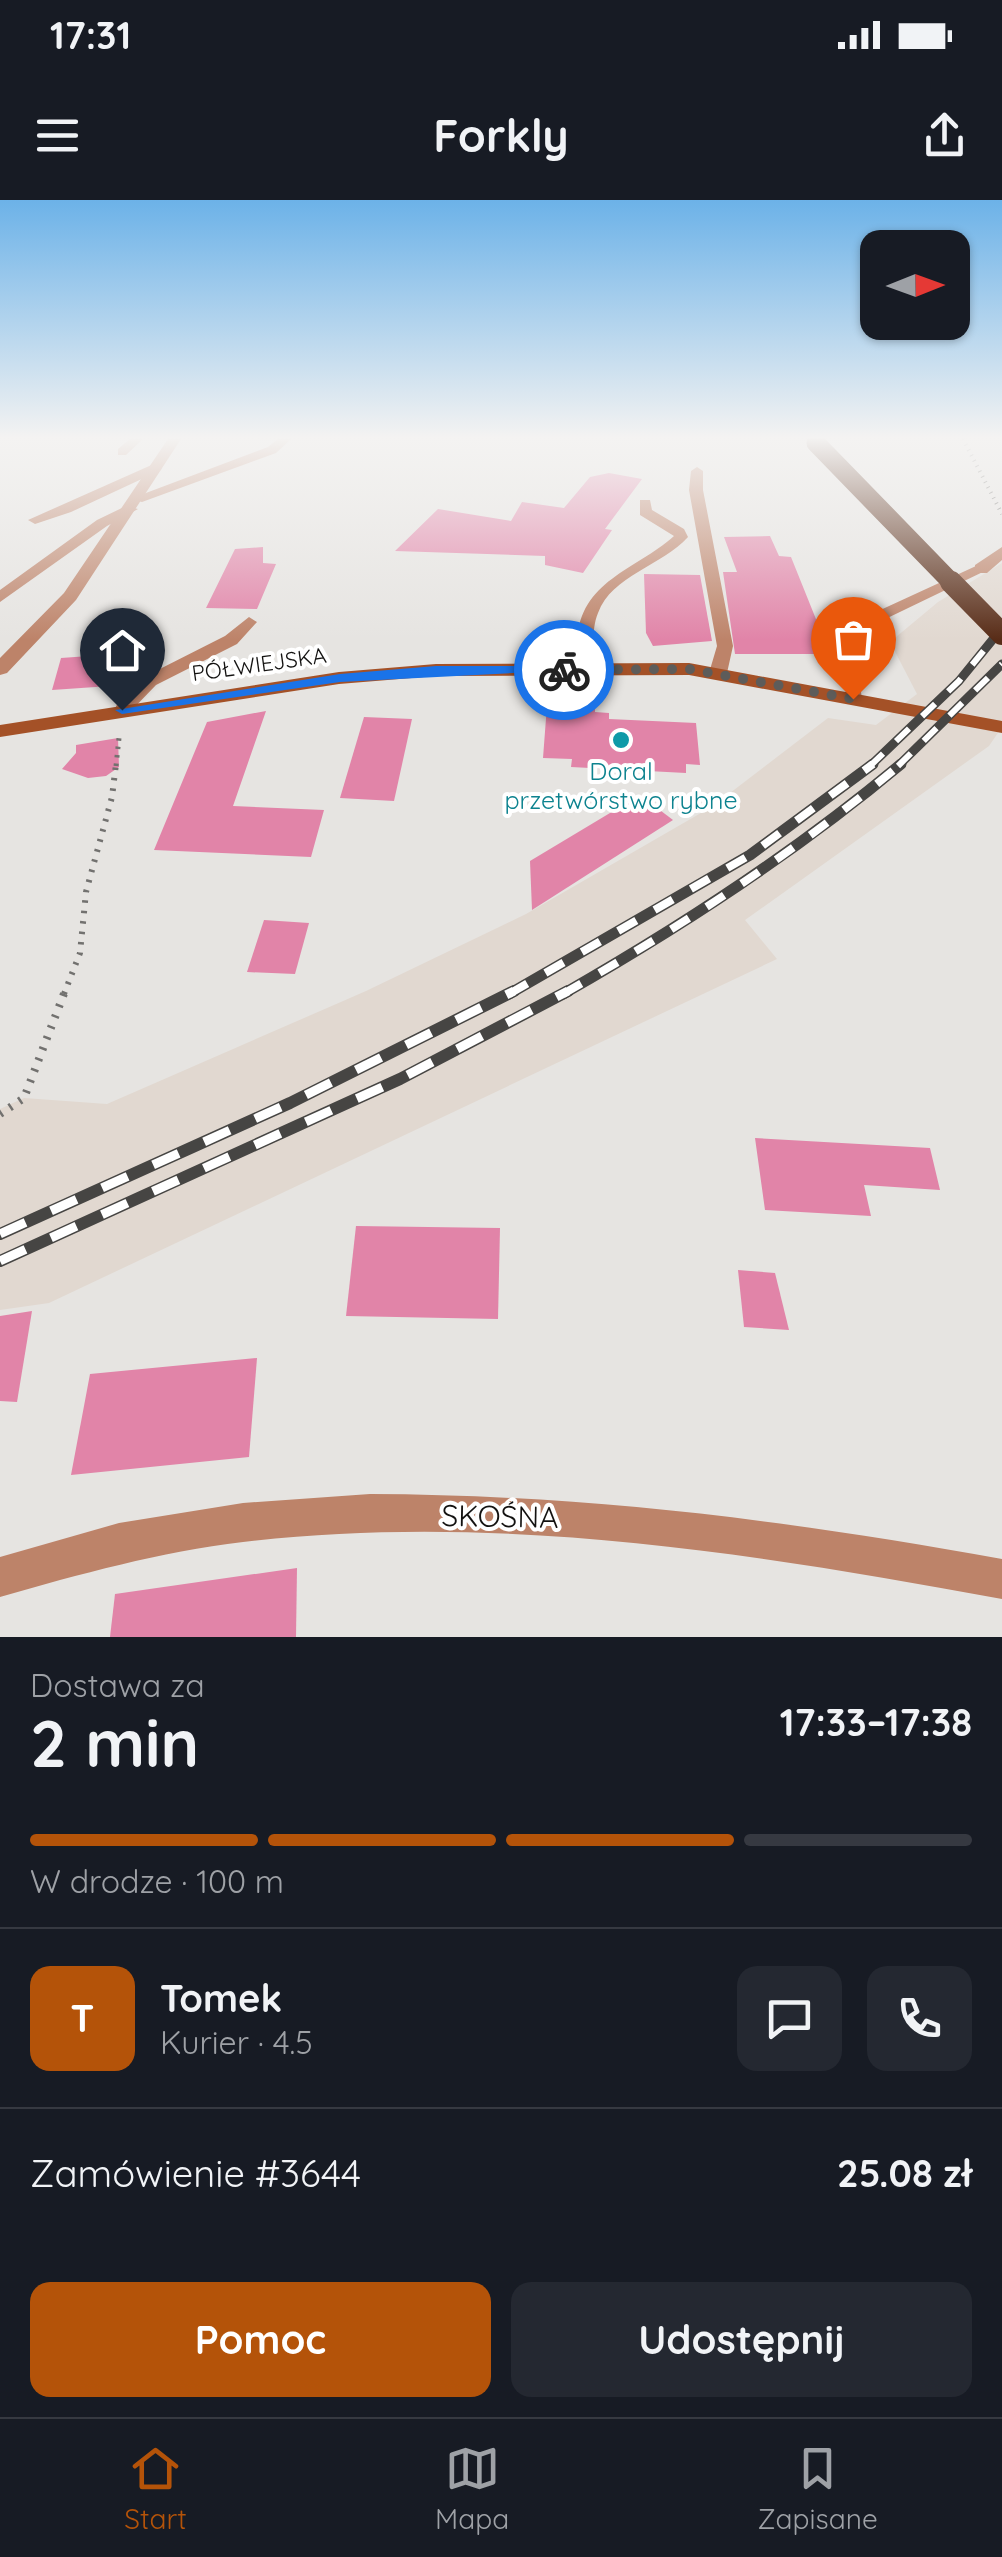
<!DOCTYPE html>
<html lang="pl">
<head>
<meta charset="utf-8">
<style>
	:root { --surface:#171b24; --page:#242831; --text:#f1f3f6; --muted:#9ea1a6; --line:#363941; --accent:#b45309 }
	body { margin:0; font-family:Quicksand,sans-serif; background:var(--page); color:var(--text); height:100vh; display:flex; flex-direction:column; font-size:38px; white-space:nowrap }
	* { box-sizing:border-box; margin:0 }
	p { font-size:32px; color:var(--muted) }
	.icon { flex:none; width:55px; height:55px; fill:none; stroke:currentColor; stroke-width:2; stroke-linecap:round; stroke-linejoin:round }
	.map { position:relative; height:1437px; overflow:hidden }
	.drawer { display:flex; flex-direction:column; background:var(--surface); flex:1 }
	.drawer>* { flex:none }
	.needle { width:65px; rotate:89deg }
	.fabs { position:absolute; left:860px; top:30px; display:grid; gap:20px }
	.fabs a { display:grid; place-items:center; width:110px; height:110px; border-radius:20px; background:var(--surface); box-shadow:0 2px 8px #0004; font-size:50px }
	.pin { position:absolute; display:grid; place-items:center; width:85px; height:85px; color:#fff; margin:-102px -42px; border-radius:50% 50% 50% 0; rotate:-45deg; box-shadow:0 0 10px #0007 }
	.pin .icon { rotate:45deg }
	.courier { position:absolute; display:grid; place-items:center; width:100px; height:100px; margin:-50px; border:8px solid #1a73e8; border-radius:50%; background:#fff; color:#222; box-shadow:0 2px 12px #0007 }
	.headline em { font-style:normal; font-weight:700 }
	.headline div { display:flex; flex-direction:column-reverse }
	.headline { display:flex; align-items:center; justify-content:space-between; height:170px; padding:0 30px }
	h1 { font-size:65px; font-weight:700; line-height:75px }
	.bar { display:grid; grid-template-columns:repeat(4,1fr); gap:15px 10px; align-content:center; height:120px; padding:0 30px }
	.bar i { height:12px; border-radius:8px; background:var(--line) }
	.bar .selected { background:var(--accent) }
	.bar p { grid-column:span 4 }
	.line { display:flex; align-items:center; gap:25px; padding:0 30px; border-top:2px solid var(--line) }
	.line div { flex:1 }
	.round { display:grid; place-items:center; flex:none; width:105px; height:105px; border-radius:20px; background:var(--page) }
	.primary-button { display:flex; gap:20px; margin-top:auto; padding:20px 30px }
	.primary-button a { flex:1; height:115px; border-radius:20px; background:var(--accent); color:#fff; font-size:40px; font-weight:700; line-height:115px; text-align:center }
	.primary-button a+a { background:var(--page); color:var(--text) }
	.status { display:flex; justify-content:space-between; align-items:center; height:70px; padding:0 50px; background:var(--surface); direction:ltr }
	.status svg { height:28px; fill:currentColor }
	header { display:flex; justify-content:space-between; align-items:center; height:130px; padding:0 30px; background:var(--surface); font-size:45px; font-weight:700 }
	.dock { display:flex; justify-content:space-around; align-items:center; height:140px; border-top:2px solid var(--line); background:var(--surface); font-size:28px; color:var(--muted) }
	.dock a { display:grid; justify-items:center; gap:5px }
	.dock .selected { color:var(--accent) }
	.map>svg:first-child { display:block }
	.built { fill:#e1d8d0 }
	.building { fill:#e184a8 }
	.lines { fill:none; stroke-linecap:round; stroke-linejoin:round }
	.path-far3 { stroke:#72716f; stroke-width:4; stroke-dasharray:1 5; stroke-linecap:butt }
	.path-far2 { stroke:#72716f; stroke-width:5; stroke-dasharray:2.5 6; stroke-linecap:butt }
	.path-far1 { stroke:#72716f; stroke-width:6; stroke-dasharray:2.5 8; stroke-linecap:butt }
	.path { stroke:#72716f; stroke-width:8; stroke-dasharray:2.5 9; stroke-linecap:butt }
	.lane { fill:#bd8369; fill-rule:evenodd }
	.street { fill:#bd8369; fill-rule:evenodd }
	.secondary { fill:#a45127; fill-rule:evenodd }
	.rail-far2-casing { stroke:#464543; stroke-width:9 }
	.rail-far1-casing { stroke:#464543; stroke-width:11 }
	.rail-casing { stroke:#464543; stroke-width:12 }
	.rail-far2 { stroke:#fff; stroke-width:6; stroke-dasharray:18; stroke-linecap:butt }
	.rail-far1 { stroke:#fff; stroke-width:8; stroke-dasharray:21; stroke-linecap:butt }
	.rail { stroke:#fff; stroke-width:9; stroke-dasharray:28; stroke-linecap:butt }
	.highway-bridge-far1 { stroke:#582c17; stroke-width:19 }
	.highway-bridge { stroke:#582c17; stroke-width:22 }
	.route { fill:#1a73e8 }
	.done { stroke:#5d5c5a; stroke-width:10; stroke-dasharray:0 18 }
	.culture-dot { fill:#0f9aa8; stroke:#fff; stroke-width:4 }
	.labels { text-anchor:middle; stroke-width:8; stroke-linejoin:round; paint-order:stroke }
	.far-street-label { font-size:22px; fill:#131211; stroke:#fff }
	.culture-label { font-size:25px; fill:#0d838f; stroke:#fff }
	.near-street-label { font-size:30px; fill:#131211; stroke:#fff }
</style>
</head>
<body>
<div class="status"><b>17:31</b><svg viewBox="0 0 49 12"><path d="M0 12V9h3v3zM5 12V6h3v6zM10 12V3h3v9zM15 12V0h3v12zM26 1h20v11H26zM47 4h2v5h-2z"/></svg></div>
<header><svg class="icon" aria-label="menu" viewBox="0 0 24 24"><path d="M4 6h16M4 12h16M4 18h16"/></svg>Forkly<svg class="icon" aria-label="share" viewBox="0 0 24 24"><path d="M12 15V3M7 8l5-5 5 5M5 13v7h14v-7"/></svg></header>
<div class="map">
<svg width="1002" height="1437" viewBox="0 0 1002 1437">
	<rect width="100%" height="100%" fill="#e6e4e1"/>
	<!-- built -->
	<polygon class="built" points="1002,363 1002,527 989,546 745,720 777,759 49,1103 0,1110 0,909 24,898 107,904 366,791 526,714 713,606 828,518 876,525 917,494 890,442 938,402"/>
	<!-- building -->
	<g class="building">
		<polygon points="609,273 642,279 605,329 612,330 583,373 545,365 545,356 395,351 438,309 511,321 522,302 564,308 590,277"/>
		<polygon points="770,336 779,356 791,357 830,454 735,454 723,372 737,372 724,337"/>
		<polygon points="263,347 263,363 276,364 257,409 206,408 235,349"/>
		<polygon points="644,374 700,375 712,441 653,446 646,433"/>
		<polygon points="117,454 110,486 52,490 61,458"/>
		<polygon points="548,492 595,494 595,512 609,513 609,519 696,523 700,565 686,564 686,573 571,567 572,559 543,558"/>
		<polygon points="266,511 233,606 324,610 311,657 154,650 207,522"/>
		<polygon points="364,517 412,519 394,601 340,598"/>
		<polygon points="118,538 119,567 106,576 88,578 62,569 76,553 76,545"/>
		<polygon points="640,595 673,620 532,710 530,661"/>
		<polygon points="264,720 309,723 295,774 247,772"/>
		<polygon points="755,938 930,948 940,990 864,985 871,1016 765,1010"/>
		<polygon points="356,1026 500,1028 498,1119 346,1116"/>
		<polygon points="738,1070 775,1073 789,1130 744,1127"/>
		<polygon points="32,1111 17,1202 0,1201 0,1116"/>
		<polygon points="257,1158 249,1257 71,1275 90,1174"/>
		<polygon points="297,1368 296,1437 110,1437 115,1394"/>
	</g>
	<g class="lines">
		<!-- path-far3 -->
		<polyline class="path-far3" points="963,239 1002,314"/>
		<!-- path-far2 -->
		<polyline class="path-far2" points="116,566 119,538"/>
		<!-- path-far1 -->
		<polyline class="path-far1" points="64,794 80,753 86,692 112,597 116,564"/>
		<!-- path -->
		<polyline class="path" points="0,914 24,898 65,791"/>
		<!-- lane -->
		<g class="lane">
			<polygon points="130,239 143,239 126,255 118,255 118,249"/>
			<polygon points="278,239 291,239 276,253 142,302 130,299 268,247"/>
			<polygon points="156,263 162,267 161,270 71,312 35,324 28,320"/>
			<polygon points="697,267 703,271 703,290 733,446 727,473 718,478 709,473 717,446 689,290 691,271"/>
			<path d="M640 300H650L652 310 684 329 688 337C662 366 612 375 598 413 591 430 594 451 594 469L591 473H579C576 463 577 452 577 442 580 380 635 371 674 336L640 315Z"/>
			<polygon points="126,306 138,309 107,326 0,402 0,390 97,320"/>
			<polygon points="976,366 989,369 875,424 854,443 862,499 859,503 847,503 840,438 863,418"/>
			<polygon points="249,417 257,422 237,444 156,485 128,514 116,514 116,506 144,477 225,436"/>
		</g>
		<!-- street -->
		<g class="street">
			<polygon points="168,239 181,239 76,400 7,473 0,475 0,458 64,393"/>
			<polygon points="1002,347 1002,360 987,373 975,373 975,365"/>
			<path d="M370 1294C589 1295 786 1320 1002 1359V1399C753 1353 497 1312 243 1342 160 1352 80 1374 0 1397V1357L119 1323 243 1303Z"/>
		</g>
		<!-- secondary -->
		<polygon class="secondary" points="689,463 1002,521 1002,533 689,475 436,476 339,484 0,537 0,525 339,472 436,464"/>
		<defs>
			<g id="rail-far2">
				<polyline points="870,566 959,481 1002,428"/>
				<polyline points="898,566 1002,464"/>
			</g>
			<g id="rail-far1">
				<polyline points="509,794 750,655 873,564"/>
				<path d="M563 794C682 726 796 652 901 564"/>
			</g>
			<g id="rail">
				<polyline points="0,1034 290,903 514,791"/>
				<polyline points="0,1061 400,879 568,791"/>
			</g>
		</defs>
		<!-- rail-far2 casing -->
		<use href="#rail-far2" class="rail-far2-casing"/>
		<!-- rail-far1 casing -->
		<use href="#rail-far1" class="rail-far1-casing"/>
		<!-- rail casing -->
		<use href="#rail" class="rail-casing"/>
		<!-- rail-far2 -->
		<use href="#rail-far2" class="rail-far2"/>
		<!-- rail-far1 -->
		<use href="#rail-far1" class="rail-far1"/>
		<!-- rail -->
		<use href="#rail" class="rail"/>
		<!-- highway-bridge-far1 -->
		<polyline class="highway-bridge-far1" points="816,243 954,385"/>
		<!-- highway-bridge -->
		<polyline class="highway-bridge" points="951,382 1002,434"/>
	</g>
	<!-- sky -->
	<linearGradient id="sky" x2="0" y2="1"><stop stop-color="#6cb2e8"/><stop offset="0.54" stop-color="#f4f3f2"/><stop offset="1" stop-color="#f4f3f2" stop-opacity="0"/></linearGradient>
	<rect width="1002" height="440" fill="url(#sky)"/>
	<!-- route -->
	<polygon class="route" points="436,466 564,466 571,470 340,482 122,514 115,510 340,474"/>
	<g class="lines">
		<!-- done -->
		<polyline class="done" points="564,470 689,469 853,499"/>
	</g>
	<!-- markers -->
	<circle class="culture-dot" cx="621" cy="540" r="10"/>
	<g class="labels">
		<!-- far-street labels -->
		<g class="far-street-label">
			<text transform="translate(259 464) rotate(-8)" y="8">PÓŁWIEJSKA</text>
		</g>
		<!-- culture labels -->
		<g class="culture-label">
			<text x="621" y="580">Doral<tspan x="621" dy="29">przetwórstwo rybne</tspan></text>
		</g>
		<!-- near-street labels -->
		<g class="near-street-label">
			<text transform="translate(500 1317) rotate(1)" y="10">SKOŚNA</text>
		</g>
	</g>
</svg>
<div class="fabs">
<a><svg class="needle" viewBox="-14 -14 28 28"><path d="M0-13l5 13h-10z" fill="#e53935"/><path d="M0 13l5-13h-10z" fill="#9ea1a6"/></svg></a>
</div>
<div class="pin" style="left:853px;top:499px;background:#ea580c"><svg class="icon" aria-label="bag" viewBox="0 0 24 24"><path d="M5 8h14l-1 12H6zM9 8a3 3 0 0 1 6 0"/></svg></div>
<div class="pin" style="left:122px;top:510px;background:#1f2937"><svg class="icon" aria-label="home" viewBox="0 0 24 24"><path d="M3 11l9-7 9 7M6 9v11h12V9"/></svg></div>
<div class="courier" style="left:564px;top:470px"><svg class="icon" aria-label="bike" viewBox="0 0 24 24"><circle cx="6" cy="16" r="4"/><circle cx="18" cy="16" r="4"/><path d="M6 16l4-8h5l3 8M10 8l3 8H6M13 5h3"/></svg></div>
</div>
<section class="drawer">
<div class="headline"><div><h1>2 min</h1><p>Dostawa za</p></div><em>17:33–17:38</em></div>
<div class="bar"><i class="selected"></i><i class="selected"></i><i class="selected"></i><i></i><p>W drodze · 100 m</p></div>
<div class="line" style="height:180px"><b class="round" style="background:var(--accent);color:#fff">T</b><div><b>Tomek</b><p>Kurier · 4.5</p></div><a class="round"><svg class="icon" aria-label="chat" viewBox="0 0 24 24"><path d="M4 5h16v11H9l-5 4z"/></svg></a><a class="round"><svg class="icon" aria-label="phone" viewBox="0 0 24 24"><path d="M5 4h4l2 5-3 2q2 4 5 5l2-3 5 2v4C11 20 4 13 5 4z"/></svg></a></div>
<div class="line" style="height:130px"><div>Zamówienie #3644</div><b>25.08 zł</b></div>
<div class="primary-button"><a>Pomoc</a><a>Udostępnij</a></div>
</section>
<nav class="dock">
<a class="selected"><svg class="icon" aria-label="home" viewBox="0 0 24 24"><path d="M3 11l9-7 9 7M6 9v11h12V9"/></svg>Start</a>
<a><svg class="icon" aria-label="map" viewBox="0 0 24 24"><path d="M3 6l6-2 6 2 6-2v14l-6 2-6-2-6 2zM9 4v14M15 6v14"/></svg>Mapa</a>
<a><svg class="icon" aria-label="saved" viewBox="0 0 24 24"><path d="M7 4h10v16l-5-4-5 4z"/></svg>Zapisane</a>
</nav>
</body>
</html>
